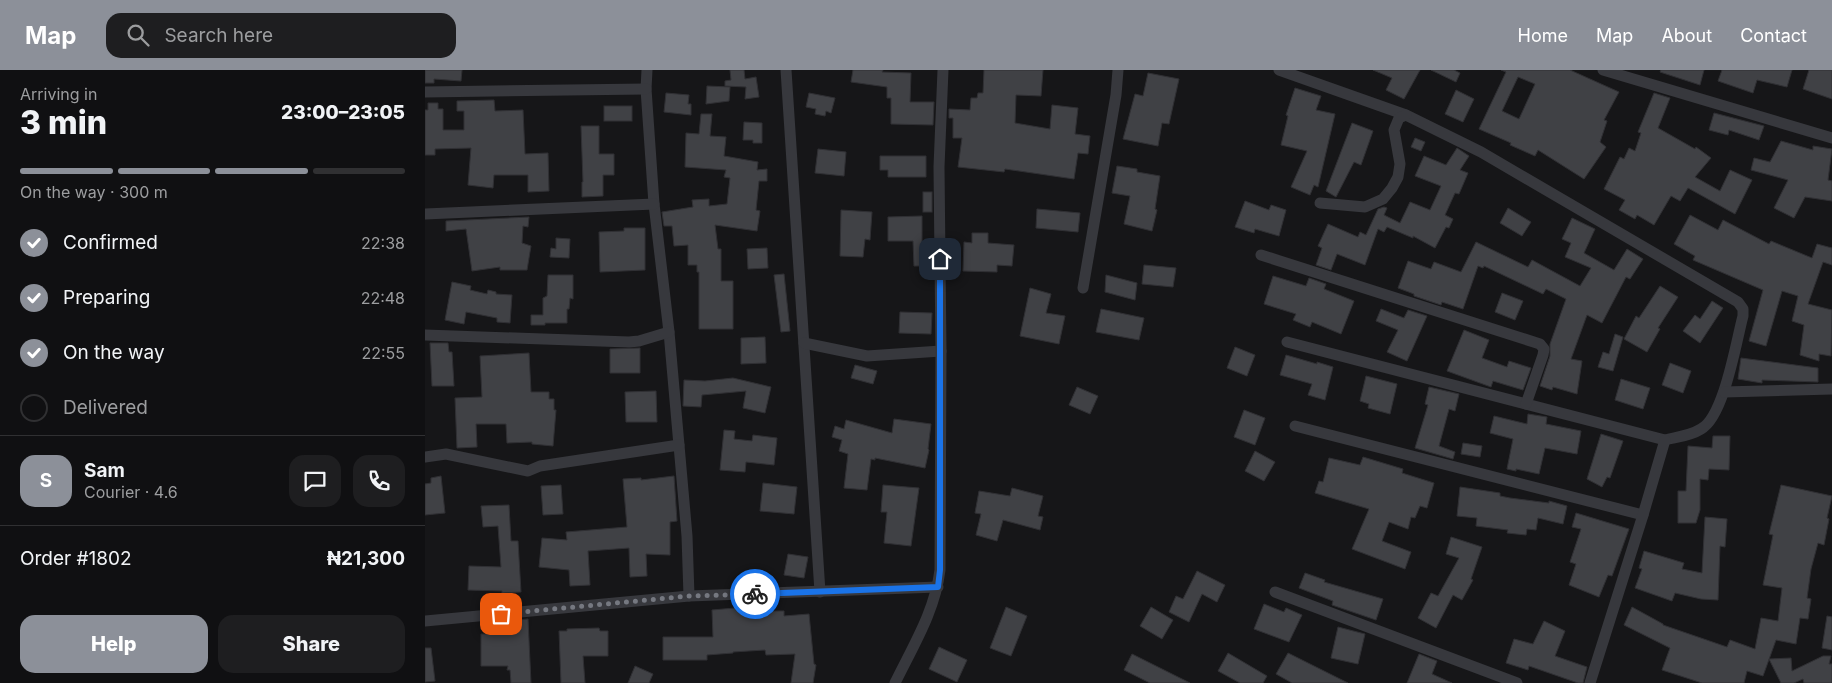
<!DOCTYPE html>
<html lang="en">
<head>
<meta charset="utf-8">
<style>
	:root { --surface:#101012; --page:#1e1e20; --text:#f1f3f6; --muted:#9c9d9f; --line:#303032; --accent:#8c9099 }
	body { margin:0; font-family:Inter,sans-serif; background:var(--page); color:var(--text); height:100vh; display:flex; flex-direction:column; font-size:19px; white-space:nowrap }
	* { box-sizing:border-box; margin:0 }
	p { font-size:16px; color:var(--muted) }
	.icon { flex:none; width:28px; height:28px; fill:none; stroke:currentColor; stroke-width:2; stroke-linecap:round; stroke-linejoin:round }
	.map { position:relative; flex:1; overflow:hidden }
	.sheet { display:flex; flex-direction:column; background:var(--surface); width:425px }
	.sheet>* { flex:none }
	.pin { position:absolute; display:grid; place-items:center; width:42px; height:42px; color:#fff; margin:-21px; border-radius:10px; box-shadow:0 2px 8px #0006 }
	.courier { position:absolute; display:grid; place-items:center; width:50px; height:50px; margin:-25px; border:4px solid #1a73e8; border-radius:50%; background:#fff; color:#222; box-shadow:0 1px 6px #0007 }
	.headline em { font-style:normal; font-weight:800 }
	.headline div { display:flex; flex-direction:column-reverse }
	.headline { display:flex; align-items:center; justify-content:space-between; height:85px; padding:0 20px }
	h1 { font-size:32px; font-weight:800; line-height:38px }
	.bar { display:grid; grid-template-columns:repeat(4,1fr); gap:8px 5px; align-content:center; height:60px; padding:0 20px }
	.bar i { height:6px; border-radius:4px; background:var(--line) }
	.bar .current { background:var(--accent) }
	.bar p { grid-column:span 4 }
	.line { display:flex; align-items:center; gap:12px; padding:0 20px; border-top:1px solid var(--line) }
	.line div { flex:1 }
	.round { display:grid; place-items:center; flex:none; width:52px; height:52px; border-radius:15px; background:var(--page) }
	ol { padding:0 20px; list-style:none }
	li { display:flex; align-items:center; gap:15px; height:55px }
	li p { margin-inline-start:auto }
	li .icon { padding:5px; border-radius:50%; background:var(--accent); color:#fff; stroke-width:4 }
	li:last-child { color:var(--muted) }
	li i { width:28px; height:28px; border:2px solid var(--line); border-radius:50% }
	.action { display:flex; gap:10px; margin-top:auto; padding:10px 20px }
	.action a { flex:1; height:58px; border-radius:15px; background:var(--accent); color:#fff; font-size:20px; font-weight:800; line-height:58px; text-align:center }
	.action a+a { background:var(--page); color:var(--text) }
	header { display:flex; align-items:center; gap:30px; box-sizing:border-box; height:70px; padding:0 25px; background:var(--accent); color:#fff }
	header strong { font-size:24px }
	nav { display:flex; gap:28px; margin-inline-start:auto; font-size:18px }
	.search { width:350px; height:45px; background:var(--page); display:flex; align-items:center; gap:12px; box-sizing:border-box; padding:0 18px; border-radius:15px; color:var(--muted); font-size:19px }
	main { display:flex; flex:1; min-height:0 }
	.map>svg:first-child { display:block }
	.building { fill:#404145; stroke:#303034; fill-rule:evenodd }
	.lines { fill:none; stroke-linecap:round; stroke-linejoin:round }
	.minor { stroke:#37383d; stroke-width:11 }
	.done { stroke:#757880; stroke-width:5; stroke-dasharray:0 9 }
	.route { stroke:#1a73e8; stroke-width:6 }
</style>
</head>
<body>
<header>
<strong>Map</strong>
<div class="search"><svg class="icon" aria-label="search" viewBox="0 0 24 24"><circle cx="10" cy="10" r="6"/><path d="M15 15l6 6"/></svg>Search here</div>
<nav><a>Home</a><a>Map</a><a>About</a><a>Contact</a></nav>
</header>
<main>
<section class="sheet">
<div class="headline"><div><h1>3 min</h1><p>Arriving in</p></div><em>23:00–23:05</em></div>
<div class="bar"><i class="current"></i><i class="current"></i><i class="current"></i><i></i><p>On the way · 300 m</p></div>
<ol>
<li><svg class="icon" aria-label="check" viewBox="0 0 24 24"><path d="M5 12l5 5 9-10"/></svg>Confirmed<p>22:38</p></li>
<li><svg class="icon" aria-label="check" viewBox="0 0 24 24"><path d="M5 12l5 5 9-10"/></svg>Preparing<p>22:48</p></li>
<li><svg class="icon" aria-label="check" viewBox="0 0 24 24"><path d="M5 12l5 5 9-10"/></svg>On the way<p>22:55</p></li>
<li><i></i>Delivered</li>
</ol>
<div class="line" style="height:90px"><b class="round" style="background:var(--accent);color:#fff">S</b><div><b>Sam</b><p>Courier · 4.6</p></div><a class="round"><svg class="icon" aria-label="chat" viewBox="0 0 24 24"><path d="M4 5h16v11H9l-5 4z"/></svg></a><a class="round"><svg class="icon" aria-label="phone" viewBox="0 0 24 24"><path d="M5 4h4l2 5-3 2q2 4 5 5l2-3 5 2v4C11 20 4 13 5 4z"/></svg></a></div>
<div class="line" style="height:65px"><div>Order #1802</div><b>₦21,300</b></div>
<div class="action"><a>Help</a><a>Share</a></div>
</section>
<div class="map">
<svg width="1407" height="613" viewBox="0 0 1407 613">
	<rect width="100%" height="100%" fill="#161618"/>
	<!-- building -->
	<g class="building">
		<polygon points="0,0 37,0 36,11 9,9 9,13 0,13"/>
		<polygon points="305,0 319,0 320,9 331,7 334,27 320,29 321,17 300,16 300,11 306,10"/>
		<polygon points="428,0 458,0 457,2 486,3 485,32 509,32 508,55 466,54 466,28 462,28 462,17 426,12"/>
		<polygon points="559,0 618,0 616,26 591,25 590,53 625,59 627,35 653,38 650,64 665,66 663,84 653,83 649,109 580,99 579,102 533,97 537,68 528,68 528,48 524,48 524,39 545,40 546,28 552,28 553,23 558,23"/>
		<polygon points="948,0 995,0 979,29 961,20 967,8"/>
		<polygon points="1006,0 1029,0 1035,3 1031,12"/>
		<path d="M1076 0H1145L1194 22 1179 50 1182 51 1175 72 1181 77 1159 109 1113 80 1110 86 1085 75 1086 73 1054 59 1081 2ZM1093 7 1110 14 1094 49 1077 41Z"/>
		<polygon points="1236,0 1279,0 1275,15 1235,2"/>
		<polygon points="1297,0 1367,0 1362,17 1332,10 1328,23 1293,11"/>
		<polygon points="1384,0 1407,0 1407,29 1378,19"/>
		<polygon points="723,3 754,9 744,54 737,53 733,76 698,69 710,24 718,26"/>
		<polygon points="282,16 305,17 304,31 281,34"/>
		<polygon points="870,18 896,26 891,40 910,44 893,117 889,115 885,125 866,117 882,81 856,75 863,46 861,45"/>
		<polygon points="1031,20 1049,29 1038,52 1020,44"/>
		<polygon points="241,23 264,25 263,34 266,34 266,45 239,42"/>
		<polygon points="384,23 410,28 406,43 401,41 400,46 390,44 391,39 381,37"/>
		<polygon points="1229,23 1245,28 1233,58 1270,79 1271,77 1286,88 1270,107 1295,121 1305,100 1327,110 1310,144 1263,118 1255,131 1246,126 1229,155 1212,145 1210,149 1194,140 1200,130 1179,119 1195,87 1199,89 1204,78 1210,81 1216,63 1213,62"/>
		<polygon points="69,30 70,41 98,40 100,84 123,83 124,121 103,122 103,105 69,105 68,118 43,115 46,78 10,79 10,85 0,85 0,40 3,40 3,33 13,33 13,39 18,39 18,60 39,60 39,41 32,41 32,31"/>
		<rect x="179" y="36" width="28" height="15"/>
		<polygon points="1289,43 1339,56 1334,70 1304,60 1303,65 1284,60"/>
		<polygon points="276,44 287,44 285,66 301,67 299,86 333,92 332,100 342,99 342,111 334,111 331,140 335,141 332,161 290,155 293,179 296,179 296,211 308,211 308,259 274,259 274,202 272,202 272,195 263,195 263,175 249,176 247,156 239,156 237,142 268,137 267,130 284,129 284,136 302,134 305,108 299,107 301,100 260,97 261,63 274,64"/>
		<polygon points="319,52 337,53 337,73 328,73 328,70 318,70"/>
		<polygon points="927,53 948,61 936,95 929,92 911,127 901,121"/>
		<polygon points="156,56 174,56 174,84 189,84 189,105 178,105 178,126 157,127 157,112 158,112"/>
		<polygon points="990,68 1000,72 996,81 986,77"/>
		<polygon points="1356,71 1388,80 1388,76 1407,79 1403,110 1407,111 1407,131 1380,127 1369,148 1349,138 1363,110 1326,100 1329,88 1345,92"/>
		<polygon points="1032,78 1044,86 1035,100 1043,103 1034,124 1030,123 1020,145 1028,149 1024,158 1021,157 1010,178 988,166 988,168 962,157 959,162 953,159 940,195 912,184 906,200 891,195 897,178 893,176 903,154 933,167 935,162 941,165 953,139 959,137 962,138 959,145 975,153 985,132 1005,140 1016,116 990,106 999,86 1021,95"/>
		<polygon points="393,79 421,82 419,106 390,103"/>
		<polygon points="455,86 501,86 501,107 463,107 463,100 455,100"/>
		<polygon points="692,96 712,99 712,102 735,106 730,139 732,140 727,161 699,154 705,126 687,123"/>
		<rect x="498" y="122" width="9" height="20"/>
		<polygon points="820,131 844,140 846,135 861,140 854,166 830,159 829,163 810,157"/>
		<polygon points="1083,138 1106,152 1097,166 1075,153"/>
		<polygon points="612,139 655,143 653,162 611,158"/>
		<polygon points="416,140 447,142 445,170 440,169 438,187 415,186"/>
		<polygon points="1265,145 1293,160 1298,150 1344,174 1346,171 1387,188 1392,174 1407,178 1407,195 1398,192 1383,234 1407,240 1406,286 1394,284 1394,291 1375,285 1379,255 1367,251 1373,226 1357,221 1341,276 1324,271 1338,220 1268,190 1270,186 1249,174"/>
		<polygon points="497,146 497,196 489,196 488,171 463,171 463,147"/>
		<polygon points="104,147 103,157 98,156 97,173 106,176 102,200 75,200 75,197 47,201 41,159 21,161 21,151"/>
		<polygon points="1147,148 1170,159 1159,183 1189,200 1202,179 1218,189 1205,209 1201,207 1177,253 1162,245 1146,289 1157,291 1152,324 1128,317 1127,320 1115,316 1125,286 1125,274 1141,229 1121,219 1118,224 1059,196 1058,198 1053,196 1038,239 1017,232 1016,235 989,226 989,224 973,218 983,191 1006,199 1009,192 1036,202 1051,172 1103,197 1107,190 1155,216 1166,198 1140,187 1146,173 1137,169"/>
		<polygon points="199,158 220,158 220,200 175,202 174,162 199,161"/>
		<polygon points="547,163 563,163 563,173 589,175 587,196 572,195 572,202 538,201 539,172 547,173"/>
		<polygon points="131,168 145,169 144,188 125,187 126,178 131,179"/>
		<polygon points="342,178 343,198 323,199 322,179"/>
		<polygon points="719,195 751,198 748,217 717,214"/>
		<polygon points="359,204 365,261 356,262 349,205"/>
		<polygon points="123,205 148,205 148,229 145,228 144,239 142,239 142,253 120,253 120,255 106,255 106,245 118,245 118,228 122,226"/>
		<polygon points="681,205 712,213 710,230 680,222"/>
		<polygon points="848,206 881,216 884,208 901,214 899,219 929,231 916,264 887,252 885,257 868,250 871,244 839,234"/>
		<polygon points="27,212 46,216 45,220 62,224 63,220 71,222 71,224 87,225 85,253 72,252 72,248 41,242 39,254 20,250"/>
		<polygon points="1235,216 1253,227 1233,258 1235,259 1222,282 1199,269 1211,246 1214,248"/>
		<polygon points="605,218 626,224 621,243 640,246 634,274 595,266"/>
		<polygon points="1077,223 1098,231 1090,250 1070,242"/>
		<polygon points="1287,231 1298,238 1275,273 1258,261 1270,245 1275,249"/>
		<polygon points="676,239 719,248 714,270 671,262"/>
		<polygon points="956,239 979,248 983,240 1002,246 982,291 962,282 973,260 951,251"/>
		<polygon points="475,242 507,243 506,264 474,263"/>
		<polygon points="1039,260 1064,270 1057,288 1082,297 1084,291 1106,298 1098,320 1068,311 1066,317 1022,301"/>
		<polygon points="1190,264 1198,267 1188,301 1173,297 1178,282 1184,284"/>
		<polygon points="340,267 341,293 316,294 316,268"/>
		<polygon points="5,273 23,273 24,282 27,282 29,316 7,316"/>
		<polygon points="810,277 830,285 822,306 802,298"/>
		<polygon points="215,278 215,303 185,303 185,279"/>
		<polygon points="104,283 106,322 124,322 124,329 129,329 129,340 131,340 128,376 107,374 107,372 82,373 81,354 51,354 52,377 32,378 30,328 57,327 55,286"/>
		<polygon points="861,285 892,294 892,292 908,297 900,330 883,325 887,314 855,305"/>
		<polygon points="1316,288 1393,298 1393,312 1337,310 1337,313 1313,309"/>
		<polygon points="1245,293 1266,301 1258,323 1237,315"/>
		<polygon points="430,295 452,301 448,314 426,308"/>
		<polygon points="941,306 972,314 965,344 943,338 944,334 935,331"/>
		<polygon points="308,308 346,317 340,343 318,338 321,321 277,325 276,337 258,336 259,310 280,311"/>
		<polygon points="1196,309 1225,318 1218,339 1190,330"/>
		<polygon points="652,317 673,326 665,344 644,335"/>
		<polygon points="1004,317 1034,324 1030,341 1024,339 1014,376 1030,382 1028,389 990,378 1003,335 1000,334"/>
		<polygon points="231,321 232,352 201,352 200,322"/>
		<polygon points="819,340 840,348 830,375 809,367"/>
		<polygon points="1103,344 1122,347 1121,354 1156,361 1152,384 1120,378 1114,404 1091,399 1091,401 1082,399 1088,369 1065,363 1069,346 1102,354"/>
		<polygon points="469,349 506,354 503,379 504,380 500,398 450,388 450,390 446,389 442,420 419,418 423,384 414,381 417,370 407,367 410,356 419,359 421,350 467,363"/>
		<polygon points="299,360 310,361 309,369 327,371 328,365 352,368 349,395 321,392 320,402 295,400"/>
		<polygon points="1176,364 1198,371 1185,408 1182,407 1177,417 1162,409"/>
		<polygon points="1288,366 1305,366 1304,400 1284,399 1283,410 1275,409 1275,440 1271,453 1253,453 1253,421 1261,421 1263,376 1287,378"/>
		<polygon points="1038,373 1057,376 1055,387 1036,384"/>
		<polygon points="830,381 850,392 839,411 820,401"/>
		<polygon points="938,387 978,399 977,403 1009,413 1002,438 995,436 990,448 986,447 983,459 964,452 957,471 986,482 980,499 927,479 944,439 890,423 894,411 898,412 904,388 935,395"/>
		<polygon points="16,406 20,443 0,445 0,414 6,413 6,408"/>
		<polygon points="249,406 252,451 245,452 245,485 221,484 222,506 205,507 204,478 163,481 165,515 145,516 144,500 114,497 117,468 142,470 141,462 202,457 198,409 216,408 216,410"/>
		<polygon points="338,413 372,417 369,444 335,441"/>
		<polygon points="136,415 138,444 118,445 116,416"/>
		<polygon points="458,415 494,418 486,476 459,473 462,442 456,442"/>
		<polygon points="1356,415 1407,426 1402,448 1404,449 1399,475 1393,473 1386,499 1382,528 1386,529 1383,549 1375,548 1371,574 1351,570 1338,606 1322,601 1319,613 1277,613 1237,600 1245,578 1199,555 1207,537 1238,554 1238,555 1302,577 1305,570 1330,579 1336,548 1353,551 1357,518 1338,515 1348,465 1344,464"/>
		<polygon points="1035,417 1075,423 1075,426 1085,428 1124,433 1124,431 1142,436 1138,454 1113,448 1111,460 1102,459 1101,465 1082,463 1083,460 1051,456 1052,448 1032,446"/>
		<polygon points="587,418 618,426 613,446 618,447 615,460 578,450 572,471 551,465 556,444 550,443 554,421 585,426"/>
		<polygon points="84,435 86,471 93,471 96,522 77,523 77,521 43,520 44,496 76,497 73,456 58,457 56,436"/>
		<polygon points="1151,443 1204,459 1187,506 1183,505 1174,527 1144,515 1151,494 1145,492 1156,459 1147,457"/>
		<polygon points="1280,447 1302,449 1300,477 1295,476 1293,530 1276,529 1250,523 1247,531 1210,518 1217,499 1214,498 1219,481 1259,493 1257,499 1277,503"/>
		<polygon points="1026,467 1057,477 1046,509 1048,510 1037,530 1028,525 1011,558 993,548 1006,523 1013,526 1034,488 1021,484"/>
		<polygon points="363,484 383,487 379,508 359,505"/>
		<polygon points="772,501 800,515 792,532 777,524 764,552 744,542 751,526 758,529"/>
		<polygon points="880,503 900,510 899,512 958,529 951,550 907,535 908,531 874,518"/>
		<polygon points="839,534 859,542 861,538 877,545 864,572 829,559"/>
		<polygon points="334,536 334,541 359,541 359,546 384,544 389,594 391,595 388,613 366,613 370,584 341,585 340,580 308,582 308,583 282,585 282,590 238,590 238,567 288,567 287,540"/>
		<polygon points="581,537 602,546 586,586 565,578"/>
		<polygon points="726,537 748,550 737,569 715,556"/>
		<polygon points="1402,546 1407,547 1407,580 1397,578"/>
		<polygon points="103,549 106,613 86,613 85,600 82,600 83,596 56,596 56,564 83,564 82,551"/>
		<polygon points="1119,551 1140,561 1130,586 1162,597 1158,613 1153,613 1104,596 1103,600 1081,593 1089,569 1108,574"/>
		<polygon points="913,557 940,564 933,594 906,588"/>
		<polygon points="174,558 175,561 183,561 183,586 158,586 160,613 136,613 134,561 142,561 142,559"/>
		<polygon points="514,577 542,590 532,612 504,599"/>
		<polygon points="0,578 6,578 10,611 0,612"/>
		<polygon points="803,583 842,606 838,613 815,613 793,601"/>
		<polygon points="863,583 923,613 867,613 851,604"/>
		<polygon points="707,584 765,613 725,613 699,600"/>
		<polygon points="994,584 1012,591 1007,604 1027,613 982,613"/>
		<polygon points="1398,586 1406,586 1404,594 1407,594 1407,613 1379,613 1378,609 1369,613 1356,613 1344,589 1366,588 1367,601"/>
		<polygon points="210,596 228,604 224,613 203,613"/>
	</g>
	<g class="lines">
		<!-- minor -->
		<g class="minor">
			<polyline points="222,0 221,19 229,134 244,262 262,466 264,526"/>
			<polyline points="361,0 395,522"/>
			<path d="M854 0 981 45 1056 82 1313 232 1318 239V246C1311 272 1299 347 1276 359 1265 366 1252 367 1240 370L862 272"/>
			<polyline points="1178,0 1407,68"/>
			<polyline points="0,22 221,19"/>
			<polyline points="895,133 940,137 958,129 967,118 973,107 975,94 969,60 974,48 981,45"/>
			<polyline points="0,144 229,134"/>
			<polyline points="836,185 1115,274 1119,279 1118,285 1101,334"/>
			<polyline points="658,218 691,25 693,0"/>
			<polyline points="0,265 204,272 214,271 244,262"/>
			<polyline points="379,273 442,286 516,281"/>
			<polyline points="1299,322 1407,319"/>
			<polyline points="870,356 1218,445"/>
			<polyline points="0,387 21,384 103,401 115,396 254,375"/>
			<polyline points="850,522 1092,613"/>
			<polyline points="0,551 264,526 513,517"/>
			<path d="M470 613C488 576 510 541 515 500L516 281 514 97 518 0"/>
			<polyline points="1165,613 1218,445 1240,370"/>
		</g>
	</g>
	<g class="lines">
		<!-- done -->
		<polyline class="done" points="76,544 264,526 330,524"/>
		<!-- route -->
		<polyline class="route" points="330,524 513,517 515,500 515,189"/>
	</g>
</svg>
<div class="pin" style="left:76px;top:544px;background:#ea580c"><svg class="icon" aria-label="bag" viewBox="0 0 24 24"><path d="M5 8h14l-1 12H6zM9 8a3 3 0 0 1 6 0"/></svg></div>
<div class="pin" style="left:515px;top:189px;background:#1f2937"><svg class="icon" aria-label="home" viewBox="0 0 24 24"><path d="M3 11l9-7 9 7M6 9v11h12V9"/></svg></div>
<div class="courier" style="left:330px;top:524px"><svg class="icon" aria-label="bike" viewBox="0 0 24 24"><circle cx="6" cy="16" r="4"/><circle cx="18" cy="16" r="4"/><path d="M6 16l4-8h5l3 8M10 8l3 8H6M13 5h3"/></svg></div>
</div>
</main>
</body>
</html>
